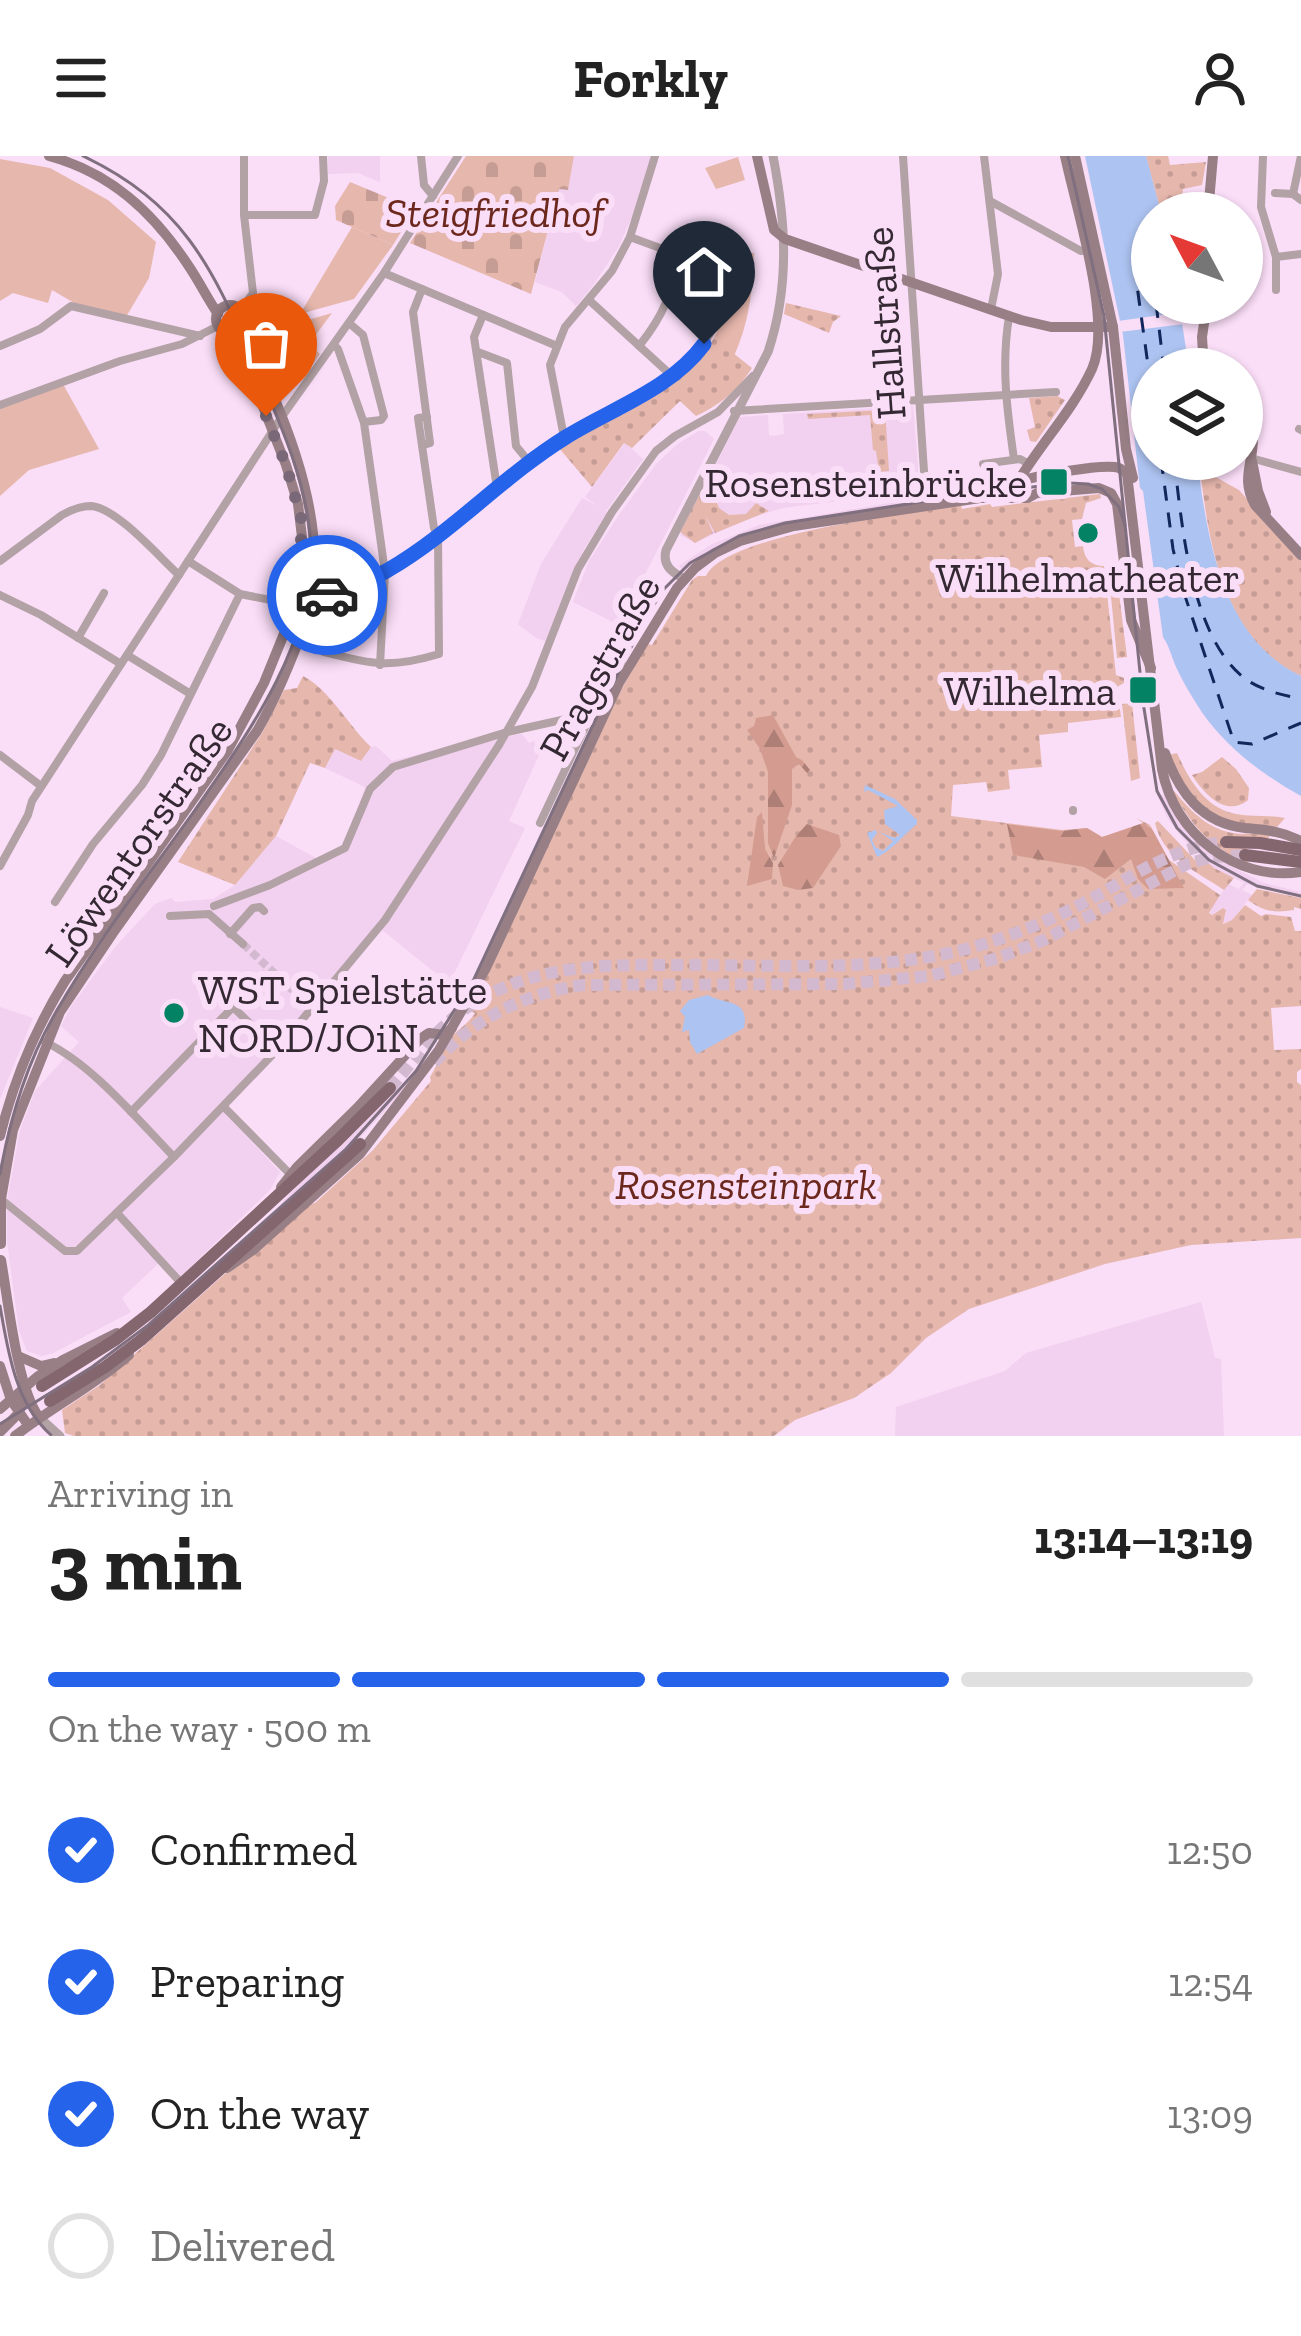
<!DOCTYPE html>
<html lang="en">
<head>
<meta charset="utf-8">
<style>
	:root { --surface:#fff; --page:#f2f2f2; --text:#222; --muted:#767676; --line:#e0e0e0; --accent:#2563eb }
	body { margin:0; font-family:"Zilla Slab",serif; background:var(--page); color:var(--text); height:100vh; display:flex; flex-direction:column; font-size:45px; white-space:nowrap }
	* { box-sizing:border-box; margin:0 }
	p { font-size:39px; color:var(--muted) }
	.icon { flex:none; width:66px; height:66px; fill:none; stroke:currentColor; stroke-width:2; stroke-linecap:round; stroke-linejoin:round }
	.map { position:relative; height:1280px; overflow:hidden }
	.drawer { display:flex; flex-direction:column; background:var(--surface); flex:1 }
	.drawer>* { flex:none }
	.needle { width:78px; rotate:311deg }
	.tools { position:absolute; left:1131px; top:36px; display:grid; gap:24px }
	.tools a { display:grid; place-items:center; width:132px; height:132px; border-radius:50%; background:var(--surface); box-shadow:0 3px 9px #0004; font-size:60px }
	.pin { position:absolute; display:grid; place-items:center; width:102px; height:102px; color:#fff; margin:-123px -51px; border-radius:50% 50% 50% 0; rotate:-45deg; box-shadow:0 0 12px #0007 }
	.pin .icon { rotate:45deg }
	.courier { position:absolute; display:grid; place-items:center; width:120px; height:120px; margin:-60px; border:9px solid #2563eb; border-radius:50%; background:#fff; color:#222; box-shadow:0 3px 15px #0007 }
	.head em { font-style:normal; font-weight:700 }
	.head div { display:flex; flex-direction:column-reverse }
	.head { display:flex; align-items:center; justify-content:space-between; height:204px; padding:0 48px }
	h1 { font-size:78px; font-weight:700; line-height:90px }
	.bar { display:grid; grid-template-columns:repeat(4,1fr); gap:18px 12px; align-content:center; height:144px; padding:0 48px }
	.bar i { height:15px; border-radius:9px; background:var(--line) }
	.bar .selected { background:var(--accent) }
	.bar p { grid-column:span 4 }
	ol { padding:0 48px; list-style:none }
	li { display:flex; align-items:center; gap:36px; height:132px }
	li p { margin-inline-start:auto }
	li .icon { padding:12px; border-radius:50%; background:var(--accent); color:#fff; stroke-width:4 }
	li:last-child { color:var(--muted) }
	li i { width:66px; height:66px; border:6px solid var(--line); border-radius:50% }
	header { display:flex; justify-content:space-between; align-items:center; height:156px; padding:0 48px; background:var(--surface); font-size:54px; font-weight:700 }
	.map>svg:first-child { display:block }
	.built { fill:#f2d0ef }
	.grass { fill:url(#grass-dots) }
	.forest { fill:url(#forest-firs) }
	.cemetery { fill:url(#cemetery-stones) }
	.garden { fill:#e6b7ad }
	.water { fill:#adc3f1 }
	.pier { fill:#faddf7 }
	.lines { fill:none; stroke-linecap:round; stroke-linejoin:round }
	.ferry { stroke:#12275c; stroke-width:3; stroke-dasharray:15 12; stroke-linecap:butt }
	.minor-tunnel { stroke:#d2b9d0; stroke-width:8; stroke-dasharray:8 4; stroke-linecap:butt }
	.primary-tunnel { stroke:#d2b9d0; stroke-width:12; stroke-dasharray:12 6; stroke-linecap:butt }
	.minor { stroke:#b2a1a5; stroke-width:8 }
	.tertiary { stroke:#b2a1a5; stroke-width:9 }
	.secondary { stroke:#977f85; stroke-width:10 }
	.primary { stroke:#84666e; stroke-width:12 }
	.tram { stroke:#806f7f; stroke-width:3 }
	.done { stroke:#796878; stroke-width:12; stroke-dasharray:0 21.6 }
	.route { stroke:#2563eb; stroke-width:15 }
	.poi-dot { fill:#048364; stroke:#faddf7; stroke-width:4.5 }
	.labels { text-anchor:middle; stroke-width:12; stroke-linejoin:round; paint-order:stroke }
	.park-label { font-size:42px; font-style:italic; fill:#6c281c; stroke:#faddf7 }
	.street-label { font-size:42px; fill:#342933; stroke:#faddf7 }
	.poi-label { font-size:42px; fill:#342933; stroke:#faddf7; text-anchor:end }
</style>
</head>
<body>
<header><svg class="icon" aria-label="menu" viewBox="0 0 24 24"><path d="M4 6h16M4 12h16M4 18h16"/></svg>Forkly<svg class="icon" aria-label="person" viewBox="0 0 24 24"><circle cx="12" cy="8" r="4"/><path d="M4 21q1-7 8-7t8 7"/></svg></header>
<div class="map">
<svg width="1301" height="1280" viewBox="0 0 1301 1280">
	<defs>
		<pattern id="grass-dots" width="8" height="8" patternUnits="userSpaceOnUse" patternTransform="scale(3)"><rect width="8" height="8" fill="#e6b7ad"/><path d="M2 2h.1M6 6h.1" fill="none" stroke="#c69d95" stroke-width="1.8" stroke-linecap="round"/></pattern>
		<pattern id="forest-firs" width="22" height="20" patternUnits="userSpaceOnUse" patternTransform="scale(3)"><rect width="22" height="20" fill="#d49c91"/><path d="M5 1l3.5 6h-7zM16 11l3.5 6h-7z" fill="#ad7f77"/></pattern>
		<pattern id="cemetery-stones" width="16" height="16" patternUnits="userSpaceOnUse" patternTransform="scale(3)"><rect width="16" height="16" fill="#e6b7ad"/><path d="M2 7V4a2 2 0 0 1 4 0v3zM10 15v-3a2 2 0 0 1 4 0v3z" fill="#c69d95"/></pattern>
	</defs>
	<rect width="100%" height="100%" fill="#faddf7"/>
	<!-- built -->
	<g class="built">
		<polygon points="328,0 380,0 380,26 358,17 328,18"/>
		<polygon points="574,0 651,0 633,58 619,90 594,128 576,150 562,136 535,126 559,32 568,33"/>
		<polygon points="913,250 920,335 782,352 744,364 695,387 680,379 740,261 768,259 769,279 774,280 784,278 783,258"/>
		<polygon points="699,275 705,275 714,283 619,469 573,446 589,405 621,356 657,307 679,287"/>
		<polygon points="625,287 643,303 606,355 607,357 584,393 546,485 536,482 518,468 541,408 582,342 598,350 585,341"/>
		<polygon points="998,329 1000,338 786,369 683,415 679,410 710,389 759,369"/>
		<polygon points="522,578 529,587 534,585 539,599 509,665 525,672 449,828 381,773 225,953 228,961 280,1016 270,1034 180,1121 163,1103 122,1142 131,1156 53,1197 42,1200 27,1195 19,1175 7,1085 7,1045 20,974 35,935 79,886 61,870 72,849 116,790 155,748 171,742 175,746 213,743 235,729 276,680 316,702 340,692 348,681 365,631 325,612 335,593 361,605 371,591 376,590 392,605 455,589"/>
		<polygon points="1157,639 1164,639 1186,674 1220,705 1264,727 1301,736 1301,742 1247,728 1242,734 1252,739 1232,764 1223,767 1226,755 1223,752 1210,759 1212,750 1228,728 1239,733 1244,727 1213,711 1185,685 1168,663"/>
		<polygon points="0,851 33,862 0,943"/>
		<polygon points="398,929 401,937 359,983 252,1080 306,1020"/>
		<polygon points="1201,1146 1215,1202 1221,1203 1224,1280 895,1280 896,1251 1005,1215 1026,1197"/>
	</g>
	<!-- grass -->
	<g class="grass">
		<polygon points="1146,0 1168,0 1170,9 1206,6 1202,29 1183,33 1180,57 1161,57"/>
		<polygon points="786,147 841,160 833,166 829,177 784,158"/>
		<path d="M714 182 752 212C737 235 720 249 696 260L680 245 632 292 624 287 592 331 559 292 687 215 704 198Z"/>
		<polygon points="1057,240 1065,244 1036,286 1030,285 1027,274 1035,271 1029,242"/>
		<polygon points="885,254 889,315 879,316 876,295 873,294 870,259 808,263 807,258"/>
		<path d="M1212 319 1239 334 1301 404V520C1226 485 1210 396 1201 321Z"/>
		<polygon points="702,334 714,340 719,352 729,359 746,358 756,347 769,355 715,377 705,359 713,377 695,387 680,376"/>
		<path d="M1100 338 1101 342 1086 347 1082 363 1072 364 1075 391 1083 390C1084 403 1091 410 1104 410L1116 519 1124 522V527L1117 531 1121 561 1068 567V576L1039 579 1042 611 1008 614 1010 633 988 636 986 626 953 629 951 660 1062 674 1087 672 1102 681 1142 670 1143 667 1136 662 1150 669 1169 704 1220 739 1209 757 1212 759 1223 752 1226 754 1223 768 1232 764 1245 749 1261 760 1266 758 1291 761 1295 775H1301V850L1271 852 1274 894 1301 893V913L1297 916V926L1301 929V1082L1191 1089 1105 1108 969 1153 926 1182 891 1217 854 1242 795 1264 774 1280H74L65 1277 62 1254 100 1229 227 1116 309 1048 315 1047 373 994 431 925 430 921C439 908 440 894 451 881 460 872 468 868 475 857L468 854 490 814 620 536 647 488 652 489 692 424 698 420H706C726 378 912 357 961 349L962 353 990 348 992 351Z"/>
		<polygon points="1118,430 1127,501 1117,502 1110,430"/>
		<path d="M303 520C329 533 348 569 371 591L361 605 335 593 325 612 310 607 276 680 235 729 178 706 262 577 284 534 297 532Z"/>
		<polygon points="1132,547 1140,622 1131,625 1122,548"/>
		<path d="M1177 597C1189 624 1205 652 1236 658 1252 661 1269 659 1285 662L1277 671C1264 669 1250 669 1237 667 1200 661 1184 629 1169 599Z"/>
		<path d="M1222 601 1236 613 1249 632 1248 644C1226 662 1204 638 1192 619L1202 616Z"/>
		<path d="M1174 635C1192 657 1212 677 1242 678 1252 678 1262 676 1273 677L1267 683 1245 693 1249 705 1246 708C1206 686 1196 674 1172 636Z"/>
		<path d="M1158 665 1195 704 1200 699 1214 712 1234 722 1224 734C1196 715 1163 702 1155 667Z"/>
		<path d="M1257 733 1301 742V753L1294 751V754C1276 757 1264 756 1248 744Z"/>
	</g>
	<!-- forest -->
	<g class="forest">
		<polygon points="773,559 796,601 802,604 810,614 807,617 799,608 792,613 792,649 774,702 768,687 768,616 760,593 747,574 754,570 756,562"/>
		<polygon points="762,656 765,693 773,707 772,723 747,730 757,661"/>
		<polygon points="1143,667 1152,673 1184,732 1148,733 1138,723 1131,703 1105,723 1084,711 1013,699 1007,668 1062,675 1087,672 1102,681"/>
		<polygon points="807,668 839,679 841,690 813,732 798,734 783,730 778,709 796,680"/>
	</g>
	<!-- cemetery -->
	<g class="cemetery">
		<polygon points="466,0 574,0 568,34 559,33 531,138 410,87"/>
		<polygon points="350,26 413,52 414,55 393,89 336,64 335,50"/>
	</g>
	<!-- garden -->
	<g class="garden">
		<polygon points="738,1 745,24 716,33 705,12"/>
		<polygon points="0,3 50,12 108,44 156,86 149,122 126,161 76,148 52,134 48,147 13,137 0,145"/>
		<polygon points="352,71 393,89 354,143 300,158"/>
		<path d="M754 97C753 134 749 167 734 200L714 182C727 155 730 128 730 98Z"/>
		<path d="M332 157 309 188 320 198C301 227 307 220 276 229L257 186 263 177Z"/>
		<polygon points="63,228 99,293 29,314 0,340 0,252"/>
	</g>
	<!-- water -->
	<g class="water">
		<path d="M1085 0H1146L1148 7 1161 57H1152V147H1179L1189 213H1152V303H1197C1207 380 1221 482 1301 520V640C1261 618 1220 587 1196 547 1188 534 1179 519 1174 506 1170 496 1169 490 1163 481L1143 335 1140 332 1123 179Z"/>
		<path d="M865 629 895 643 917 664V668C904 678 893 694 877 701L867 677 876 674 877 677 872 684 875 691 883 695 893 685 880 676 894 682 900 679 885 668 884 654 898 650 868 634 864 636Z"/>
		<path d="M708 839C724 849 750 842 744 872L697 898 690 886 689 874 682 876 685 861 680 855 689 844Z"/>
	</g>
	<!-- pier -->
	<polygon class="pier" points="1183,156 1184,168 1120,176 1118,165"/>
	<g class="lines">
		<!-- ferry -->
		<g class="ferry">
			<path d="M1152 90C1142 94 1136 97 1134 108L1152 238"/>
			<polyline points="1156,147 1164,213"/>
			<polyline points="1161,303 1173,393 1183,434 1234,586 1252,588 1301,567"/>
			<path d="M1174 303C1182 367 1190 483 1247 524 1263 535 1283 539 1301 543"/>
		</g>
		<!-- minor-tunnel -->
		<polyline class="minor-tunnel" points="243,788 299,840"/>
		<!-- primary-tunnel -->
		<g class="primary-tunnel">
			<path d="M434 907C474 862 523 838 583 829L845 828 930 820 998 802 1044 784 1187 708 1212 701 1245 699"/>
			<path d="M390 932C414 905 434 874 465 853 534 805 612 809 693 809 784 809 877 816 966 793 1004 783 1041 768 1076 751 1125 726 1169 691 1226 686"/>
		</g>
		<!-- minor -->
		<g class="minor">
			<polyline points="421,0 424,29 433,40"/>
			<polyline points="903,0 925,330"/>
			<polyline points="984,0 998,118 991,153"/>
			<polyline points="1263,0 1261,51 1276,101 1276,134"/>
			<polyline points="1275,37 1293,38 1301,44"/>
			<polyline points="1293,38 1301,0"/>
			<polyline points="990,45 1081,95 1086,94"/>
			<polyline points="245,59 315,59 324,25 323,0"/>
			<polyline points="1276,101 1301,98"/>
			<polyline points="384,117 557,190"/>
			<polyline points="589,144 672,220"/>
			<polyline points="241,154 253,137 244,59 244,0"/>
			<polyline points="483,159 474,181 497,332"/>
			<path d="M1009 161C1001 209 1007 255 1014 303"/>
			<polyline points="349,167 363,179 384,260 381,264 364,266"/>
			<polyline points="334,189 338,193 364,267 385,416 380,509"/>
			<polyline points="0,190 40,173 71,150 200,180"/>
			<path d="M639 190C664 159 672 137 679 99"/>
			<polyline points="478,196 507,207 516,290 530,307"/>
			<polyline points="0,249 120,205 182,188 218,170"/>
			<polyline points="734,255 1056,236"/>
			<polyline points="1299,273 1301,274"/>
			<polyline points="564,281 550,209 565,171 612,115 630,81 655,0"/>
			<polyline points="422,289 430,287 413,156 422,133"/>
			<polyline points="1251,302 1301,316"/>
			<polyline points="983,308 1020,303 1029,308"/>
			<path d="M0 405 62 359C71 354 81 350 91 350 117 352 159 401 179 419"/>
			<polyline points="188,405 240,438 291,448"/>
			<polyline points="0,439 41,459 121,508"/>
			<path d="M318 442C340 433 365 427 387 415 451 379 502 322 564 282 606 254 663 237 696 198 718 172 729 137 726 103L714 98 679 99 630 81"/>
			<polyline points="78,482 104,437"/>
			<path d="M324 496C373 508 389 513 439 498L438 380 434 372 418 262 427 261"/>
			<polyline points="127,499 189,537"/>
			<polyline points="0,599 41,630"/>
			<polyline points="1073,654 1073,655"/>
			<polyline points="0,710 28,659 32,645 281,262 384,117 458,0"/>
			<polyline points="55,746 93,688 142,629 161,599 240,438"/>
			<polyline points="214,750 270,729 345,692 370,633 393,611 507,576 575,561 588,565 540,667"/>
			<polyline points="170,760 209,758 243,788"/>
			<polyline points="230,778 253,752 260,751 264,755"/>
			<polyline points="299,840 313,852"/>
			<polyline points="233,851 264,819"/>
			<path d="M45 886C92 908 137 963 174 1001"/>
			<polyline points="224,951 290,1018"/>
			<polyline points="131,956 233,851 277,894"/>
			<polyline points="2,1044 65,1095 77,1095 174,1001 277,894 385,764 499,589 532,531 578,413 612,356 656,295 675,280 718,256 753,220"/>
			<polyline points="117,1057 182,1128"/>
		</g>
		<!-- tertiary -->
		<g class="tertiary">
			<path d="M684 423C672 416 662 410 666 394L768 196C790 130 786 67 773 0"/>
			<polyline points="39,1261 60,1280"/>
		</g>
		<!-- secondary -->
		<g class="secondary">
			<path d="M49 0C111 17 153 56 188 109 199 125 207 142 218 158"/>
			<polyline points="757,0 774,74 785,83 1021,164 1051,171 1113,171"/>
			<polyline points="1075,0 1113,171 1126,293 1133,322"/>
			<polyline points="1208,57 1213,0"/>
			<circle cx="230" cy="163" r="14"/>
			<path d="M243 169C250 193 263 216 273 239 298 297 321 370 313 433"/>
			<polyline points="230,177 253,225 286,309 298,348 302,381 301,432"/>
			<polyline points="1204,213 1202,181 1207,147"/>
			<path d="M1242 266 1253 279C1254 307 1240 322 1255 349L1301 399"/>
			<polyline points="1252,305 1258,335 1266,356"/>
			<path d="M1019 324C1042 286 1073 254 1092 213 1113 166 1076 52 1065 0"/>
			<path d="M1018 327C1030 320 1105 307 1119 312 1122 313 1124 316 1127 318L1162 613C1174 678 1236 726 1301 716"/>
			<polygon points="309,430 317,438 318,447 311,459 300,463 292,458 291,448 297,435"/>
			<path d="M1165 597C1179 636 1201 667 1245 672 1266 674 1282 675 1301 685"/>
			<path d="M0 980C14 923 34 875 65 825L228 594 264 527 292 458"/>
			<polyline points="281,1031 297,1011 357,952 421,882 429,877 444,879 452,872"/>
			<path d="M1 1088V1043L13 974 60 856 115 774 257 575C278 539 293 501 307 462"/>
			<path d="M1 1104C8 1143 17 1232 39 1261"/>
			<polyline points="227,1112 253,1094 360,998 439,894 486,812 619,527 677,432 695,412 715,397 740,385 794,370 980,342 1028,342 1037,337 1099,332 1111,337 1117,348 1131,464 1151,512"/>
			<polyline points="18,1200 41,1210 54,1207"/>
			<polyline points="0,1210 11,1244 28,1269"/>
			<polyline points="0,1253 37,1221 63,1204 117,1177"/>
			<polyline points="0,1276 19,1257 26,1233"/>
			<path d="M15 1280C52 1251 94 1230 129 1199"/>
		</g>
		<!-- primary -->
		<g class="primary">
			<polyline points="1226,686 1260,687 1301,694"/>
			<polyline points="1245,699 1301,706"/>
			<polyline points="42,1230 115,1184 151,1156 338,984 390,932"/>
			<polyline points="50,1245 105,1211 141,1184 360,988"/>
		</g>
		<!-- tram -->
		<g class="tram">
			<polyline points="1068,0 1104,160 1143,546 1157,635 1177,672 1209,704 1257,730 1301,740"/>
			<path d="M0 1018C10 962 27 906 56 856 96 786 148 720 195 654 247 579 313 489 311 393 309 328 278 262 252 203 211 108 181 47 83 0"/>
			<path d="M0 1150C8 1195 15 1247 51 1279"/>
			<polyline points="0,1268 92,1211 147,1170 346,993 416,915 474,823 599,556 641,471 662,435 690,407 739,380 785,367 978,337 1069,327 1088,328 1102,333 1119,351 1125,369"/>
		</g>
	</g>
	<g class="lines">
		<!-- done -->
		<path class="done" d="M266 260 286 309 301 362V432L292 448V458L300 464C312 463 317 453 318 442L327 439"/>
		<!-- route -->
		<path class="route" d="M327 439C347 431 370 425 388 414 452 377 503 320 566 281 613 252 671 233 704 188"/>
	</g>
	<!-- markers -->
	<g class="poi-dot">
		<rect x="1039" y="311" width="30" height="30" rx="6"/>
		<circle cx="1088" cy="377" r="12"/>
		<rect x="1128" y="519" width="30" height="30" rx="6"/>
		<circle cx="174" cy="857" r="12"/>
	</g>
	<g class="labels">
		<!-- park labels -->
		<g class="park-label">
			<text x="495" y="71">Steigfriedhof</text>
			<text x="746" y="1043">Rosensteinpark</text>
		</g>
		<!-- street labels -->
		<g class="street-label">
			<text transform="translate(884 167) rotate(-94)" y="15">Hallstraße</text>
			<text transform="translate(599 511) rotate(-61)" y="15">Pragstraße</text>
			<text transform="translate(138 685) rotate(-55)" y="15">Löwentorstraße</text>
		</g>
		<!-- poi labels -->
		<g class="poi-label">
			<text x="1027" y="341">Rosensteinbrücke</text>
			<text x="1088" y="436" text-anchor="middle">Wilhelmatheater</text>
			<text x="1116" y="549">Wilhelma</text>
			<text x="198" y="848" text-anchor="start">WST Spielstätte<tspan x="198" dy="48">NORD/JOiN</tspan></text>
		</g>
	</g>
</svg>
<div class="tools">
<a><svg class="needle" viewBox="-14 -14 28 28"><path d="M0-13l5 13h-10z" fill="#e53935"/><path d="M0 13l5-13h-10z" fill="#767676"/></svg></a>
<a><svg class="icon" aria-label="layers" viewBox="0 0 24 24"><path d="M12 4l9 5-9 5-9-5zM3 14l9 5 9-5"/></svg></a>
</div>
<div class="pin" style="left:266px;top:260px;background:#ea580c"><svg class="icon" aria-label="bag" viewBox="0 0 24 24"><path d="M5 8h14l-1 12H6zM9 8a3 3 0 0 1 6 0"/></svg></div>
<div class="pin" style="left:704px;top:188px;background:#1f2937"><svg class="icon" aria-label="home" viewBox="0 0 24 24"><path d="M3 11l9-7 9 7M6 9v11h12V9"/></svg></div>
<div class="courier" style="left:327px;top:439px"><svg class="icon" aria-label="car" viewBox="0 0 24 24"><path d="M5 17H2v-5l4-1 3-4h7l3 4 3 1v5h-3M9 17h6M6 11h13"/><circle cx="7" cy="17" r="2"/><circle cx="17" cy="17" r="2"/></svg></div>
</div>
<section class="drawer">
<div class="head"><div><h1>3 min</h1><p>Arriving in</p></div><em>13:14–13:19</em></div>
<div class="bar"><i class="selected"></i><i class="selected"></i><i class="selected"></i><i></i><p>On the way · 500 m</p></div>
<ol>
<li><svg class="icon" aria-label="check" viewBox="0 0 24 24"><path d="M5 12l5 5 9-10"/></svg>Confirmed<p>12:50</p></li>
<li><svg class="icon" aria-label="check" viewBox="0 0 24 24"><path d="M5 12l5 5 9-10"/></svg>Preparing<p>12:54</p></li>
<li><svg class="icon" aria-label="check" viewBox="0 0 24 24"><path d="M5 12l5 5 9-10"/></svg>On the way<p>13:09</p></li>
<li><i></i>Delivered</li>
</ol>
</section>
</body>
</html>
